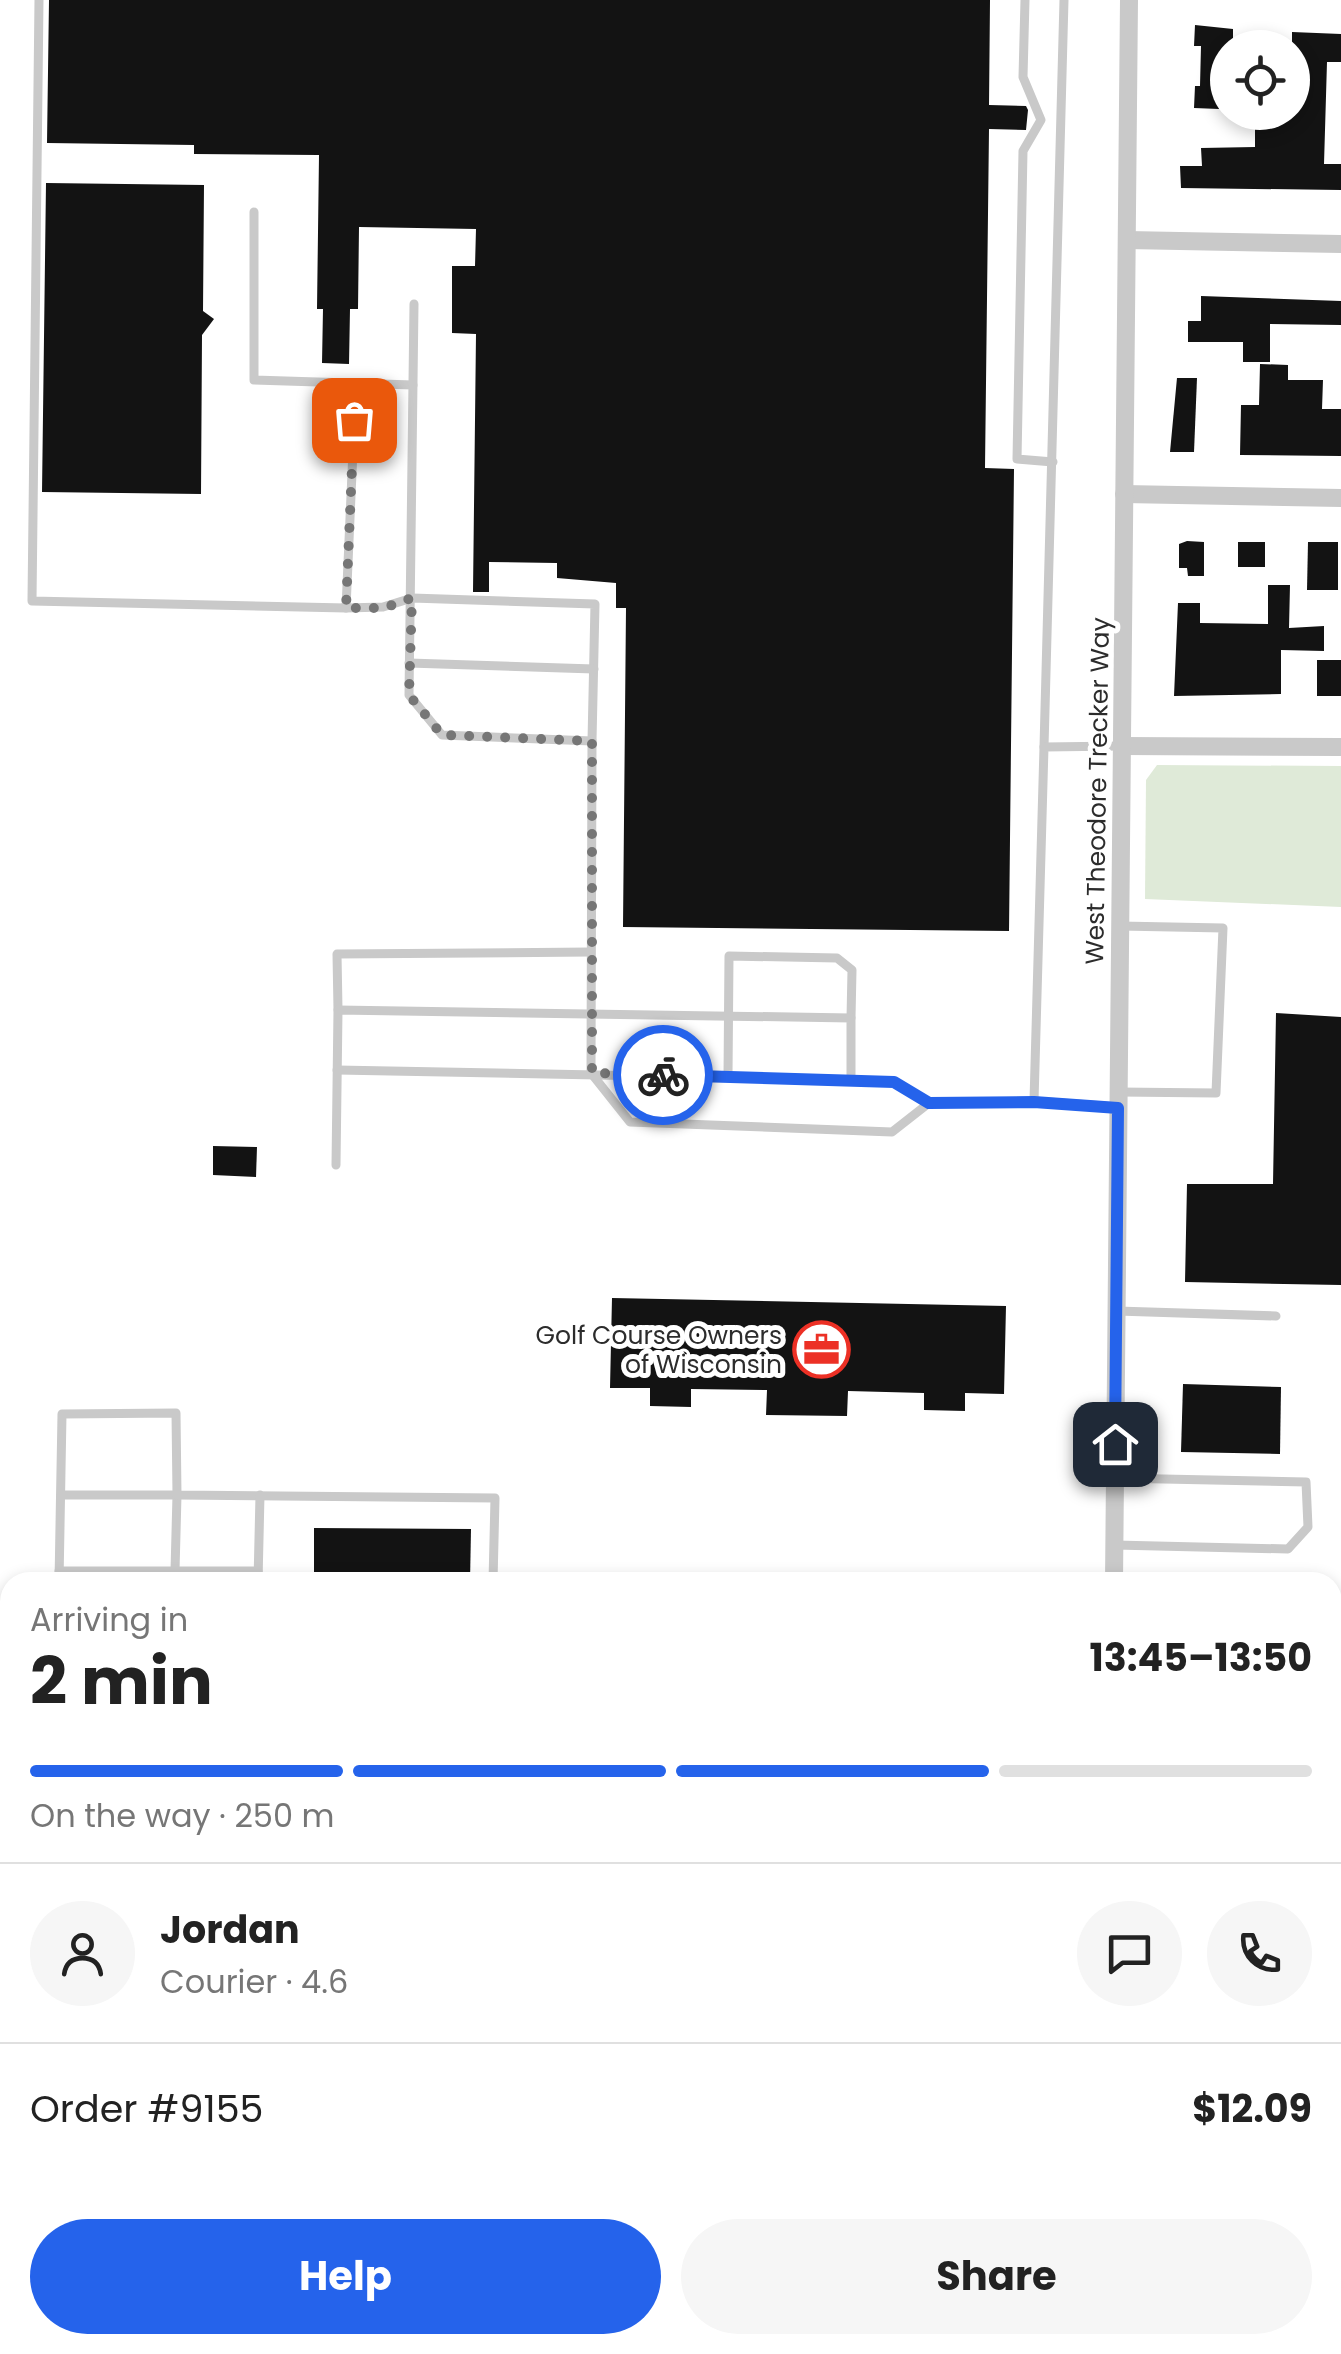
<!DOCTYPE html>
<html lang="en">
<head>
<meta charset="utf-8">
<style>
	:root { --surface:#fff; --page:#f6f6f6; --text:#222; --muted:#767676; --line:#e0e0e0; --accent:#2563eb }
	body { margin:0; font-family:Poppins,sans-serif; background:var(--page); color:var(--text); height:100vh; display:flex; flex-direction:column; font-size:38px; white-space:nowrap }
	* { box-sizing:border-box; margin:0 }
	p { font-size:32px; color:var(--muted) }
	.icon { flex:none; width:55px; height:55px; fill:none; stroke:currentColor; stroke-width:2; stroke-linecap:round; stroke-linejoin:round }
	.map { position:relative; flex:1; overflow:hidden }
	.panel { position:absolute; left:0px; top:1572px; width:1342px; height:782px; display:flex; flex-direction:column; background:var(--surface); border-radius:30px 30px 0 0; box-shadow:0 5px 15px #0003 }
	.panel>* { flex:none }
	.tools { position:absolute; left:1210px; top:30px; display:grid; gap:20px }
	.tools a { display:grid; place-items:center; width:100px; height:100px; border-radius:50%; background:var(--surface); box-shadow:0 5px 15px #0003; font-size:50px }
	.pin { position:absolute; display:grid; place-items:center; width:85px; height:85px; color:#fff; margin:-42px; border-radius:20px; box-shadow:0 5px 15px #0006 }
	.courier { position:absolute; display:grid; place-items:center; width:100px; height:100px; margin:-50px; border:8px solid #2563eb; border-radius:50%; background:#fff; color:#222; box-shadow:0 2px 12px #0007 }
	.headline em { font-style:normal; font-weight:700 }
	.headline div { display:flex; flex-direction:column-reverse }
	.headline { display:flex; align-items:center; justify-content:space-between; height:170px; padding:0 30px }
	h1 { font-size:65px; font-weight:700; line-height:75px }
	.bar { display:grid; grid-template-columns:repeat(4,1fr); gap:15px 10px; align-content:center; height:120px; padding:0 30px }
	.bar i { height:12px; border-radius:8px; background:var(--line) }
	.bar .selected { background:var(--accent) }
	.bar p { grid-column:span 4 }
	.line { display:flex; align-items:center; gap:25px; padding:0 30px; border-top:2px solid var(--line) }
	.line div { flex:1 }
	.round { display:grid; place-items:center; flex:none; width:105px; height:105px; border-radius:52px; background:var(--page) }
	.cta { display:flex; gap:20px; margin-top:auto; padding:20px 30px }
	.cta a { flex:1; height:115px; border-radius:60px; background:var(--accent); color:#fff; font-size:40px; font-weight:700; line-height:115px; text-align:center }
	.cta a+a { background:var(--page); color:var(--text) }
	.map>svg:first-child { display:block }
	.green { fill:#dfead8 }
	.building { fill:#131313 }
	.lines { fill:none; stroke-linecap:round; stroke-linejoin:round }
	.service { stroke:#c9c9c9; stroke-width:9 }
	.minor { stroke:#c9c9c9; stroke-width:18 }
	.tertiary { stroke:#c9c9c9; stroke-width:22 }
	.done { stroke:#767676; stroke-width:10; stroke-dasharray:0 18 }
	.route { stroke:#2563eb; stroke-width:12 }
	.labels { text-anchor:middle; stroke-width:10; stroke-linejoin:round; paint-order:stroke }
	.street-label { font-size:25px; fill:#2c2c2c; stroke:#fff }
	.poi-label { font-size:25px; fill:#2c2c2c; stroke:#fff; text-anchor:end }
</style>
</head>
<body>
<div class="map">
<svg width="1341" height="2354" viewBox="0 0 1341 2354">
	<rect width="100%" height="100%" fill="#fff"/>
	<!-- green -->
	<g class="green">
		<polygon points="1157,765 1341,766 1341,907 1145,899 1146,780"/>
		<polygon points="1332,2083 1341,2083 1341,2354 724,2354 724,2345 1332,2345"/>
	</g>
	<!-- building -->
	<g class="building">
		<polygon points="49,0 990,0 989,105 1026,106 1028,110 1026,130 989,129 985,468 1014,469 1009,931 623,927 626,608 616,608 616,583 557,578 557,563 489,562 489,592 473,592 476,334 452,333 452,266 475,266 476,229 359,227 358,309 350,309 349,364 322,363 323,309 317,309 319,155 194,154 194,145 47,143"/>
		<polygon points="1195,25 1233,29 1233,48 1228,48 1228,77 1220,77 1219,109 1194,108 1195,86 1200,86 1201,46 1194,46"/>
		<polygon points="1292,32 1341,34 1341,62 1327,62 1324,164 1341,164 1341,190 1181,188 1180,166 1202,166 1201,148 1255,147 1255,114 1292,114 1292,98 1302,98 1303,61 1292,61"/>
		<polygon points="46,183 204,185 203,311 214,319 202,335 201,494 42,492"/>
		<polygon points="1201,296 1341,301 1341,325 1270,324 1270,362 1243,362 1243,342 1188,342 1188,321 1201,321"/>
		<polygon points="1260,364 1288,365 1288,380 1323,380 1322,409 1341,409 1341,456 1240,455 1241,405 1259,405"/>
		<polygon points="1177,378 1197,378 1194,452 1170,452"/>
		<polygon points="1187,541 1204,542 1204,576 1188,576 1187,568 1179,568 1179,544"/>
		<rect x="1238" y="542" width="27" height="25"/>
		<polygon points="1308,542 1338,542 1338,590 1307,590"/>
		<polygon points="1268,585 1290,585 1289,628 1324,626 1324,651 1281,650 1281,694 1174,696 1178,603 1200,603 1200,623 1268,624"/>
		<rect x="1317" y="660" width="24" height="36"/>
		<polygon points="1276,1013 1341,1017 1341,1285 1185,1282 1187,1184 1273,1184"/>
		<polygon points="213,1146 257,1147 256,1177 213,1175"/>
		<polygon points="612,1298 1006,1306 1004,1394 965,1393 965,1411 924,1410 924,1393 848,1391 847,1416 766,1415 767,1390 691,1389 691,1407 650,1406 650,1388 610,1388"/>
		<polygon points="1183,1384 1281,1387 1280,1454 1181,1452"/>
		<polygon points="314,1528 471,1529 470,1582 314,1582"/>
	</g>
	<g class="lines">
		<!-- service -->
		<g class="service">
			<polyline points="39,0 32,601 346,608 356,383"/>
			<polyline points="1025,0 1023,77 1041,120 1023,151 1017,459 1053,462"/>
			<polyline points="254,212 254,380 413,385"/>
			<polyline points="414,304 409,695 442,735 592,741 591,1073 630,1122 892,1132 929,1103"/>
			<polyline points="346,608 383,607 412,598 595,604 592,741"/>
			<polyline points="409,663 594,669"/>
			<polyline points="1044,747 1064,0"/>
			<polyline points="338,1010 337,954 590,952"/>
			<polyline points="337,1070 851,1080 894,1082 929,1103 1034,1101 1119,1107"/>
			<polyline points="728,1076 729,956 837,958 852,970 851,1018"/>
			<polyline points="1119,1092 1216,1093 1223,928 1120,926"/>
			<polyline points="1034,1101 1044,747 1122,746"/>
			<polyline points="336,1165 338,1010 851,1018 851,1080"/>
			<polyline points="1117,1311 1276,1316"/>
			<polyline points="61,1495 177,1495 175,1571"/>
			<polyline points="1115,1545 1288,1549 1308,1527 1306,1482 1115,1478"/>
			<polyline points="59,1571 258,1571"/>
			<polyline points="59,1582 62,1414 176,1413 177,1495 495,1498 493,1582"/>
			<polyline points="258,1582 260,1495"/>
			<polyline points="0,2113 10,2114"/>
			<polyline points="0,2168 10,2168"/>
			<polyline points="0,2284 10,2306"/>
			<polyline points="28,2345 32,2354"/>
			<polyline points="178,2345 182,2354"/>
			<polyline points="467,2345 468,2354"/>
			<polyline points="553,2345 553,2354"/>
		</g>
		<!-- minor -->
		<g class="minor">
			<polyline points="1127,240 1341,244"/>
			<polyline points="1124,494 1341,498"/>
			<polyline points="1122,746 1341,747"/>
			<polyline points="1114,1582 1129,0"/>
			<polyline points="0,2038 10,2039"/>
		</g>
		<!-- tertiary -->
		<g class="tertiary">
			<polyline points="1332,2055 1341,2055"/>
			<polyline points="414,2354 424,2345"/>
		</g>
	</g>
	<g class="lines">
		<!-- done -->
		<polyline class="done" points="354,420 346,608 384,608 412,598 409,695 442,735 592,741 592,1073 663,1075"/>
		<!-- route -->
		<polyline class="route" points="663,1075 894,1082 929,1103 1034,1102 1118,1108 1115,1444"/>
	</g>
	<!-- icons -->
	<defs>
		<symbol id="office-ring" viewBox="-11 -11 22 22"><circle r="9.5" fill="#fff" stroke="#ec3025" stroke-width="1.5"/><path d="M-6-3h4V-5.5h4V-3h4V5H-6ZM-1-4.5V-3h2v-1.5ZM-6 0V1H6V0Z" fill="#ec3025"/></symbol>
	</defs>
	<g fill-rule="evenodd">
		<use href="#office-ring" x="790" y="1318" width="63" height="63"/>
	</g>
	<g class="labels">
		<!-- street labels -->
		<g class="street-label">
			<text transform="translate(1097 791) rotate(-89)" y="9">West Theodore Trecker Way</text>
		</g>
		<!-- poi labels -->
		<g class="poi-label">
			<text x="782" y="1344">Golf Course Owners<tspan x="782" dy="29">of Wisconsin</tspan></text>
		</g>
	</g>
</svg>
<div class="tools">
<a><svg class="icon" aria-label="locate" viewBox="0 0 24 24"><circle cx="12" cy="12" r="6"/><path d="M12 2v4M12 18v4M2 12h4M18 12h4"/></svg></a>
</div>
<div class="pin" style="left:354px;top:420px;background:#ea580c"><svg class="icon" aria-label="bag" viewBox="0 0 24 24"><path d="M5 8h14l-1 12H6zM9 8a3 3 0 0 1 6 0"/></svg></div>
<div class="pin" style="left:1115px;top:1444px;background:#1f2937"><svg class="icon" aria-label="home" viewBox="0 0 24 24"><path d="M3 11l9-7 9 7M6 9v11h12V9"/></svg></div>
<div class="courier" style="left:663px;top:1075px"><svg class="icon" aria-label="bike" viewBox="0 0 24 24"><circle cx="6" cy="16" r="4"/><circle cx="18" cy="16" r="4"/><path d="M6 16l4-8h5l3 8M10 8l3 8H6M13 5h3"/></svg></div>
<section class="panel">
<div class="headline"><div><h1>2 min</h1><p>Arriving in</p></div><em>13:45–13:50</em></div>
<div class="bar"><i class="selected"></i><i class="selected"></i><i class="selected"></i><i></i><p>On the way · 250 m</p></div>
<div class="line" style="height:180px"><a class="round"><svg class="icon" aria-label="person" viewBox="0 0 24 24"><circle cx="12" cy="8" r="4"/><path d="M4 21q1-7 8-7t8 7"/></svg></a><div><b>Jordan</b><p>Courier · 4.6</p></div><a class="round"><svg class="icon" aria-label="chat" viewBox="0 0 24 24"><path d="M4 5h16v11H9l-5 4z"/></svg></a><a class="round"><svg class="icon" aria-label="phone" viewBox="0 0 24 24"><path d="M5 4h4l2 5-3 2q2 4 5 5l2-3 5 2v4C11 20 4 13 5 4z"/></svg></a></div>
<div class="line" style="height:130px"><div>Order #9155</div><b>$12.09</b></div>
<div class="cta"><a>Help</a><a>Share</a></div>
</section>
</div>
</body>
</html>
